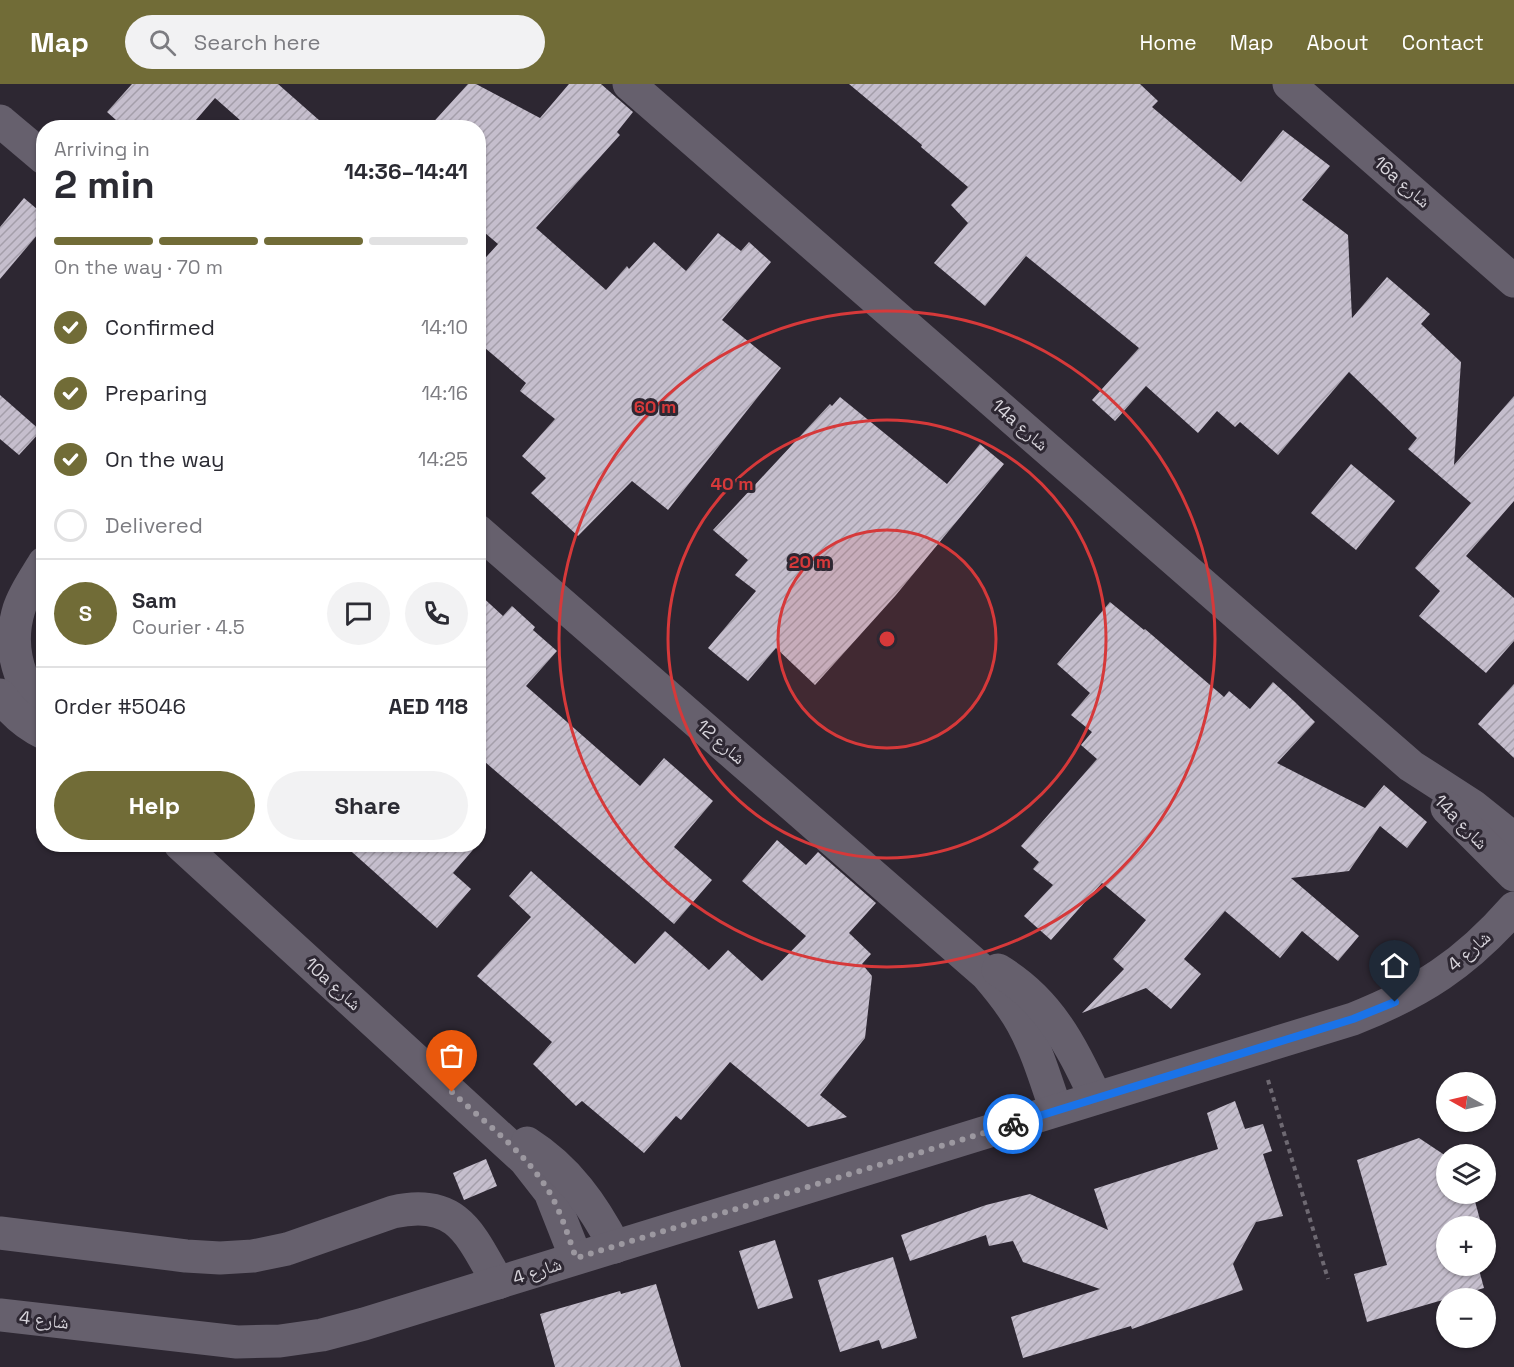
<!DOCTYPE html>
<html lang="en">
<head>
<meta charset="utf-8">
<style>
	:root { --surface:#fff; --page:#f2f2f3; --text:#2b2b33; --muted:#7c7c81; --line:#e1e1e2; --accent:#716c37 }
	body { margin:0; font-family:"Space Grotesk","Noto Naskh Arabic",sans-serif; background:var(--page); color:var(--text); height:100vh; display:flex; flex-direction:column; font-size:22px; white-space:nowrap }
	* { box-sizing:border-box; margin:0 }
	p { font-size:20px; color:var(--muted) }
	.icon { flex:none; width:33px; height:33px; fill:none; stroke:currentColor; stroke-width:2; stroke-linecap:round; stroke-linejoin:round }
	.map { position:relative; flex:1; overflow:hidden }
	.side { position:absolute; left:36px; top:36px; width:450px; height:732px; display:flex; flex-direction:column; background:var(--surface); border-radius:24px; box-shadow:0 2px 4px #0004 }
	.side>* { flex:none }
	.needle { width:39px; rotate:278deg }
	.fabs { position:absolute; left:1436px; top:988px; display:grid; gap:12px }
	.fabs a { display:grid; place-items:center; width:60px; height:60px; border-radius:50%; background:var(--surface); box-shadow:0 2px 4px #0004; font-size:30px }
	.pin { position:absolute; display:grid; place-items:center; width:51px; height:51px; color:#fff; margin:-62px -26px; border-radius:50% 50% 50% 0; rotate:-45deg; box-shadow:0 0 6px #0007 }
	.pin .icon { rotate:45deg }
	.courier { position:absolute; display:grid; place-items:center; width:60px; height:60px; margin:-30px; border:4px solid #1a73e8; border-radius:50%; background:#fff; color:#222; box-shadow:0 2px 8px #0007 }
	.summary em { font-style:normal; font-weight:600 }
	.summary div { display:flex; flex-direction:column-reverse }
	.summary { display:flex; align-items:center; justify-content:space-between; height:102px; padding:0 18px }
	h1 { font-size:39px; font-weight:600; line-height:45px }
	.bar { display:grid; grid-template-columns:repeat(4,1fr); gap:9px 6px; align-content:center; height:72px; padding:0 18px }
	.bar i { height:8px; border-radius:4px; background:var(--line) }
	.bar .active { background:var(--accent) }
	.bar p { grid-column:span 4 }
	.line { display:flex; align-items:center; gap:15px; padding:0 18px; border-top:2px solid var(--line) }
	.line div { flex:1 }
	.round { display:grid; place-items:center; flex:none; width:63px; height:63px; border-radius:32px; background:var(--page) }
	ol { padding:0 18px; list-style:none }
	li { display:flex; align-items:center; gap:18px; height:66px }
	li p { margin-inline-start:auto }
	li .icon { padding:6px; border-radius:50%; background:var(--accent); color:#fff; stroke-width:4 }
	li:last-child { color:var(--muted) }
	li i { width:33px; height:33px; border:3px solid var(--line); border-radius:50% }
	.action { display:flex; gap:12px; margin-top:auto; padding:12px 18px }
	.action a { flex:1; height:69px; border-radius:36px; background:var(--accent); color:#fff; font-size:24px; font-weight:600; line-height:69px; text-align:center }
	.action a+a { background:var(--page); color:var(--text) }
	header { display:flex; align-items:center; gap:36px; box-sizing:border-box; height:84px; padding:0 30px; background:var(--accent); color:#fff }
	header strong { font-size:28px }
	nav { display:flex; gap:33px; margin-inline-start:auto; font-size:21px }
	.search { width:420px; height:54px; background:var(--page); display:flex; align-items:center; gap:15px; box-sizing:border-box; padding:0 21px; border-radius:33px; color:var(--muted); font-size:22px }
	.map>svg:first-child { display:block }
	.building { fill:url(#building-hatch) }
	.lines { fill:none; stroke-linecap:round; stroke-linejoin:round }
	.path { stroke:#6e6972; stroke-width:4; stroke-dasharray:4.5 4.5; stroke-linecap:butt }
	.minor { stroke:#66606d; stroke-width:33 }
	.done { stroke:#9c98a0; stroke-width:6; stroke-dasharray:0 10.8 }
	.route { stroke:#1a73e8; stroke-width:8 }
	.ring { fill:none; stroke:#d6393a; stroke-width:3 }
	.labels { text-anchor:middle; stroke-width:6; stroke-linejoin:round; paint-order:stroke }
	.street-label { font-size:18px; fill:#d8d5dc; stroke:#2d2732 }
	.centre { fill:#d6393a; stroke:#2d2732; stroke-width:3 }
	.ring-label { font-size:18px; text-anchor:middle; font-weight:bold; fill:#d6393a; stroke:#2d2732; stroke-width:6; stroke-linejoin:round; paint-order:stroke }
</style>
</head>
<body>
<header>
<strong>Map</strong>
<div class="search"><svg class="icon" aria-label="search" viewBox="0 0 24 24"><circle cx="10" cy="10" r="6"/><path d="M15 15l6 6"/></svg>Search here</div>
<nav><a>Home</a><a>Map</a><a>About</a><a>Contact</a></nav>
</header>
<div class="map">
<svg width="1514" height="1283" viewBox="0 0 1514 1283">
	<defs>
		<pattern id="building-hatch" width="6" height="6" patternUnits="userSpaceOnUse" patternTransform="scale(1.5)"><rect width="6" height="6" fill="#c5becd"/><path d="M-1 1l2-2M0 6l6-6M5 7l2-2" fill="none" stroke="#a49eaa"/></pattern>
	</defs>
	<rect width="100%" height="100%" fill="#2d2732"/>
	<!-- building -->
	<g class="building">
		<polygon points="132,0 278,0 328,44 249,44 215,14 189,44 125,44 107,28"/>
		<polygon points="468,0 476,0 540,34 569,0 601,0 633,28 617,48 620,51 536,144 606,206 627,182 629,185 654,158 686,187 718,149 741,167 749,158 771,178 722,236 781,284 668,426 632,397 578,452 531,409 546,394 522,372 555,335 520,307 526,299 478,258 478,182 498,160 478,143 478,44 428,44"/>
		<polygon points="849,0 1140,0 1158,17 1152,23 1241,98 1283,46 1330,82 1302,116 1348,151 1352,234 1387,193 1430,230 1421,240 1461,278 1454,381 1514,312 1514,417 1466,472 1514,514 1514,557 1486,589 1419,532 1440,507 1415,484 1471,419 1408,365 1417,354 1349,288 1278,371 1240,338 1235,343 1217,327 1198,349 1146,302 1115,337 1092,316 1139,264 1026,172 985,222 934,179 968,139 951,121 968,103 921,63 922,61"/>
		<polygon points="24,114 44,131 44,143 0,195 0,143"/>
		<polygon points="0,311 41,347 19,371 0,355"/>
		<polygon points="840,313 947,400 980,360 1004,380 896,511 815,601 776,564 748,597 708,564 756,507 735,491 748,476 713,446 830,320 832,322"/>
		<polygon points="1351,380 1395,417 1356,466 1311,429"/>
		<polygon points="478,509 503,532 512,522 535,543 533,546 557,567 526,602 640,702 664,674 713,717 674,763 712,796 674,840 478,672"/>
		<polygon points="1110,518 1144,546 1145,545 1224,613 1229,607 1250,625 1273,598 1295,618 1315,638 1277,679 1365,724 1384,701 1427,738 1407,764 1380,742 1349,787 1291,794 1359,852 1338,877 1302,847 1280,874 1225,827 1184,875 1201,890 1171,925 1146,904 1082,929 1124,885 1113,875 1146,836 1102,799 1051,856 1024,832 1053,801 1033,785 1039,778 1021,762 1097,675 1081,661 1092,648 1071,631 1090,609 1057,580"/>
		<polygon points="1514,600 1514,674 1478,640"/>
		<polygon points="777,756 806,781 818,768 876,819 849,849 871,870 862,880 872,892 865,954 820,1011 847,1033 808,1043 730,978 681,1036 676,1032 644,1069 582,1017 576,1022 533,980 552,958 477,892 531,833 509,812 531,787 635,880 665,847 709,886 728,866 762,897 806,852 742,797"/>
		<polygon points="343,760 478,760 453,789 471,805 437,844"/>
		<polygon points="1235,1017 1245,1045 1263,1040 1272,1067 1263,1070 1283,1132 1256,1138 1233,1180 1243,1206 1132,1245 1131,1242 1023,1274 1011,1233 1100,1205 1023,1178 1013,1157 989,1162 986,1151 910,1177 901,1151 986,1121 1030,1110 1108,1146 1094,1105 1218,1065 1207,1029"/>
		<polygon points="1419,1054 1446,1072 1446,1110 1473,1110 1482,1143 1446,1143 1446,1182 1478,1182 1484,1204 1367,1238 1354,1190 1387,1181 1357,1076"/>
		<polygon points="486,1075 497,1102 464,1116 453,1089"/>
		<polygon points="775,1156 793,1214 758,1225 739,1167"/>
		<polygon points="893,1173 917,1254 882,1265 879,1256 840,1268 818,1196"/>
		<polygon points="656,1200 681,1283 555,1283 540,1230 620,1207 621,1210"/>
	</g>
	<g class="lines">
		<!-- path -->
		<polyline class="path" points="1268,996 1328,1195"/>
		<!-- minor -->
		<g class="minor">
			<polyline points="629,0 1411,682 1473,722 1514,755"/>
			<polyline points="1289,0 1514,197"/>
			<polyline points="0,37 44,74"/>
			<path d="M478 447 986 890C999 905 1012 921 1022 939 1037 966 1046 997 1056 1026"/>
			<path d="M44 479C35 494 24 509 19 525 7 564 19 599 44 630"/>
			<path d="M0 611C12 628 25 640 44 649"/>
			<polyline points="1447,724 1514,791"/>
			<polyline points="180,760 525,1076 550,1108 576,1174"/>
			<path d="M998 886C1050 917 1071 962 1096 1014"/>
			<path d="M527 1059C568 1085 593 1121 615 1163"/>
			<path d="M0 1149 186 1172 220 1174 253 1172 287 1165 393 1128C458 1113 471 1152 498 1199"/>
			<path d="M0 1231 237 1258 280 1257 322 1251 364 1240 1353 935C1421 908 1465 880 1514 824"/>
		</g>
	</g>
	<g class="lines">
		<!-- done -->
		<path class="done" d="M452 1008C485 1039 524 1067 548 1106 561 1127 568 1152 576 1174L1013 1040"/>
		<!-- route -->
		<polyline class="route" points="1013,1040 1353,935 1395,918"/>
	</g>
	<!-- distance rings -->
	<circle cx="887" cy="555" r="109" fill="#d6393a" fill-opacity=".12"/>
	<g class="ring">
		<circle cx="887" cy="555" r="109"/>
		<circle cx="887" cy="555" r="219"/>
		<circle cx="887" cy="555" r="328"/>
	</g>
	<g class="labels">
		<!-- street labels -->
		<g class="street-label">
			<text transform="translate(1402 98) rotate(41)" y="6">16a شارع</text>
			<text transform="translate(1020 341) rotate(41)" y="6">14a شارع</text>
			<text transform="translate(721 658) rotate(41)" y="6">شارع 12</text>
			<text transform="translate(1461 738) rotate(46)" y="6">14a شارع</text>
			<text transform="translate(1469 867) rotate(-41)" y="6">شارع 4</text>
			<text transform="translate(333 900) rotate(42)" y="6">10a شارع</text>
			<text transform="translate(537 1187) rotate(-18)" y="6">شارع 4</text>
			<text transform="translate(44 1236) rotate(7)" y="6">شارع 4</text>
		</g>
	</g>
	<circle cx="887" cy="555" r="9" class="centre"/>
	<g class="ring-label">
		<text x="655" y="329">60 m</text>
		<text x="732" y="406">40 m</text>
		<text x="810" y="484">20 m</text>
	</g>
</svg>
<div class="fabs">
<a><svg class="needle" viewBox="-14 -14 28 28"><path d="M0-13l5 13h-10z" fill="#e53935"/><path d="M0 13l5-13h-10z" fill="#7c7c81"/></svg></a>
<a><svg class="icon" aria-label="layers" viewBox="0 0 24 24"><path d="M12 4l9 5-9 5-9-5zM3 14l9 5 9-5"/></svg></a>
<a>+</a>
<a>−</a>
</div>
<div class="pin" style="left:452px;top:1008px;background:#ea580c"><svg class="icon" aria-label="bag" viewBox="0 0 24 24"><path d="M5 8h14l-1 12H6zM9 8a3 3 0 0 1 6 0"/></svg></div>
<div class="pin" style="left:1395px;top:918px;background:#1f2937"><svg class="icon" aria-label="home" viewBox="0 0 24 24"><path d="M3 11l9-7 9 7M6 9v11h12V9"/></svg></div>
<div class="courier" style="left:1013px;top:1040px"><svg class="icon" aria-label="bike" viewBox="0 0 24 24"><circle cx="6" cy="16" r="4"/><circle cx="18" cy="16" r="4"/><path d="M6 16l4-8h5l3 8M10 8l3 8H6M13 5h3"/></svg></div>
<section class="side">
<div class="summary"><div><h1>2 min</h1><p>Arriving in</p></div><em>14:36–14:41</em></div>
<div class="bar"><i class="active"></i><i class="active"></i><i class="active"></i><i></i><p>On the way · 70 m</p></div>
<ol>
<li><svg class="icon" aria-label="check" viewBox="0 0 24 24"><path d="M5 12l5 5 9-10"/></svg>Confirmed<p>14:10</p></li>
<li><svg class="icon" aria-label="check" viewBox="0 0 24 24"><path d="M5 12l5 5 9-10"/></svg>Preparing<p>14:16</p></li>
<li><svg class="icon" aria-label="check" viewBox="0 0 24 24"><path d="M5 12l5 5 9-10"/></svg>On the way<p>14:25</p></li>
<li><i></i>Delivered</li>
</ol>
<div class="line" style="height:108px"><b class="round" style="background:var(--accent);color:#fff">S</b><div><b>Sam</b><p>Courier · 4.5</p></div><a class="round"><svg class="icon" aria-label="chat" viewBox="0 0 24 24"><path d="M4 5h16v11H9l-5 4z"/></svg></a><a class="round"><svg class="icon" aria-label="phone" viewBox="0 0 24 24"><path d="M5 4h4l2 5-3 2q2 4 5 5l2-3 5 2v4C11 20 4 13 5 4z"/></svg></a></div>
<div class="line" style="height:78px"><div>Order #5046</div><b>AED 118</b></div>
<div class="action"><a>Help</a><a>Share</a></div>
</section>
</div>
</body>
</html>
